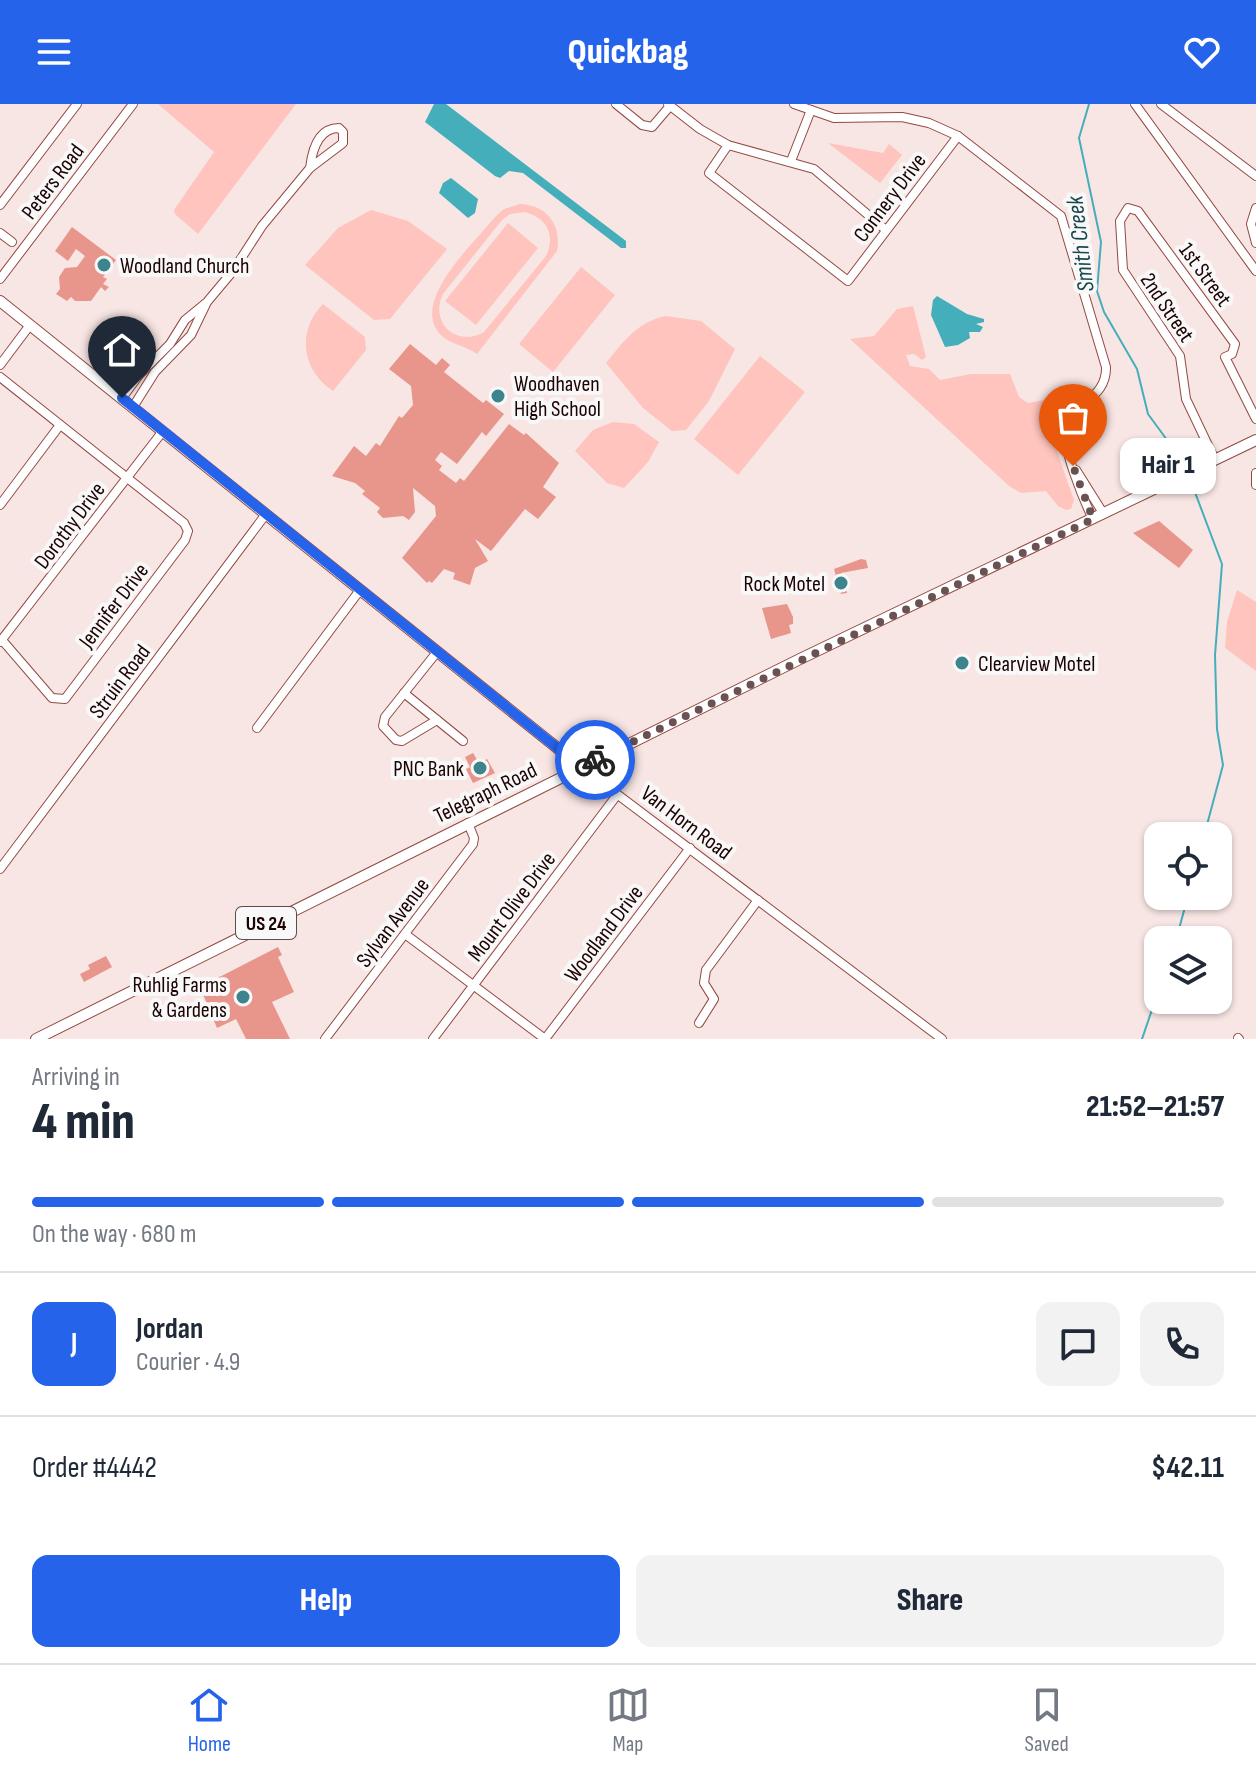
<!DOCTYPE html>
<html lang="en">
<head>
<meta charset="utf-8">
<style>
	:root { --surface:#fff; --page:#f2f2f3; --text:#1f2937; --muted:#747a83; --line:#e0e1e3; --accent:#2563eb }
	body { margin:0; font-family:"Sofia Sans Condensed",sans-serif; background:var(--page); color:var(--text); height:100vh; display:flex; flex-direction:column; font-size:30px; white-space:nowrap }
	* { box-sizing:border-box; margin:0 }
	p { font-size:26px; color:var(--muted) }
	.icon { flex:none; width:44px; height:44px; fill:none; stroke:currentColor; stroke-width:2; stroke-linecap:round; stroke-linejoin:round }
	.map { position:relative; height:935px; overflow:hidden }
	.sheet { display:flex; flex-direction:column; background:var(--surface); flex:1 }
	.sheet>* { flex:none }
	.fabs { position:absolute; left:1144px; top:718px; display:grid; gap:16px }
	.fabs a { display:grid; place-items:center; width:88px; height:88px; border-radius:16px; background:var(--surface); box-shadow:0 2px 6px #0004; font-size:40px }
	.pin { position:absolute; display:grid; place-items:center; width:68px; height:68px; color:#fff; margin:-82px -34px; border-radius:50% 50% 50% 0; rotate:-45deg; box-shadow:0 0 8px #0007 }
	.pin .icon { rotate:45deg }
	.courier { position:absolute; display:grid; place-items:center; width:80px; height:80px; margin:-40px; border:6px solid #2563eb; border-radius:50%; background:#fff; color:#222; box-shadow:0 2px 10px #0007 }
	.bubble { position:absolute; height:56px; border-radius:16px; background:var(--surface); box-shadow:0 2px 6px #0004; font-size:26px; font-weight:800; line-height:56px; text-align:center }
	.head em { font-style:normal; font-weight:800 }
	.head div { display:flex; flex-direction:column-reverse }
	.head { display:flex; align-items:center; justify-content:space-between; height:136px; padding:0 32px }
	h1 { font-size:52px; font-weight:800; line-height:60px }
	.bar { display:grid; grid-template-columns:repeat(4,1fr); gap:12px 8px; align-content:center; height:96px; padding:0 32px }
	.bar i { height:10px; border-radius:6px; background:var(--line) }
	.bar .current { background:var(--accent) }
	.bar p { grid-column:span 4 }
	.line { display:flex; align-items:center; gap:20px; padding:0 32px; border-top:2px solid var(--line) }
	.line div { flex:1 }
	.round { display:grid; place-items:center; flex:none; width:84px; height:84px; border-radius:16px; background:var(--page) }
	.action { display:flex; gap:16px; margin-top:auto; padding:16px 32px }
	.action a { flex:1; height:92px; border-radius:16px; background:var(--accent); color:#fff; font-size:32px; font-weight:800; line-height:92px; text-align:center }
	.action a+a { background:var(--page); color:var(--text) }
	header { display:flex; justify-content:space-between; align-items:center; height:104px; padding:0 32px; background:var(--accent); color:#fff; font-size:36px; font-weight:800 }
	.dock { display:flex; justify-content:space-around; align-items:center; height:112px; border-top:2px solid var(--line); background:var(--surface); font-size:22px; color:var(--muted) }
	.dock a { display:grid; justify-items:center; gap:4px }
	.dock .current { color:var(--accent) }
	.map>svg:first-child { display:block }
	.green { fill:#fec4bd; fill-rule:evenodd }
	.water { fill:#44aebb }
	.lines { fill:none; stroke-linecap:round; stroke-linejoin:round }
	.stream { stroke:#44aebb; stroke-width:2 }
	.building { fill:#e8958c }
	.minor-casing { stroke:#934942; stroke-width:10 }
	.major-casing { stroke:#934942; stroke-width:12 }
	.minor { stroke:#fff; stroke-width:8 }
	.major { stroke:#fff; stroke-width:10 }
	.done { stroke:#695251; stroke-width:8; stroke-dasharray:0 14.4 }
	.route { stroke:#2563eb; stroke-width:10 }
	.poi-dot { fill:#3d848d; stroke:#f8f8f8; stroke-width:3 }
	.labels { text-anchor:middle; stroke-width:8; stroke-linejoin:round; paint-order:stroke }
	.shield { fill:#f8f8f8; stroke:#5e4c4c; stroke-width:2 }
	.shield-label { font-size:20px; font-weight:bold; fill:#1c0202 }
	.street-label { font-size:22px; fill:#1c0202; stroke:#f8f8f8 }
	.poi-label { font-size:22px; fill:#1c0202; stroke:#f8f8f8; text-anchor:start }
	.water-label { font-size:24px; font-style:italic; fill:#18474d; stroke:#f8f8f8 }
</style>
</head>
<body>
<header><svg class="icon" aria-label="menu" viewBox="0 0 24 24"><path d="M4 6h16M4 12h16M4 18h16"/></svg>Quickbag<svg class="icon" aria-label="heart" viewBox="0 0 24 24"><path d="M12 20l-8-8c-3-5 5-10 8-4 3-6 11-1 8 4z"/></svg></header>
<div class="map">
<svg width="1256" height="935" viewBox="0 0 1256 935">
	<rect width="100%" height="100%" fill="#f8e6e4"/>
	<!-- green -->
	<g class="green">
		<polygon points="158,0 296,0 198,130 175,110 174,106 214,48"/>
		<polygon points="828,39 883,49 889,40 902,51 880,79"/>
		<path d="M520 100C547 101 562 121 557 147L477 250C465 241 450 241 440 230 410 197 475 138 496 112L504 105ZM525 108C547 114 556 131 546 152L484 228C457 244 429 219 443 190L502 116 510 110Z"/>
		<polygon points="371,106 408,117 447,145 390,215 374,216 305,161 338,124"/>
		<polygon points="508,119 538,144 476,221 445,197"/>
		<polygon points="581,163 615,191 553,268 519,240"/>
		<path d="M323 200 365 233 366 246 333 287C302 267 296 227 323 200Z"/>
		<polygon points="913,202 926,253 922,256 914,250 906,251 910,262 929,265 940,276 971,270 1010,270 1019,293 1028,299 1045,296 1051,313 1047,319 1074,396 1071,405 1066,406 1058,402 1046,387 1021,389 1009,382 850,235 874,232 897,205"/>
		<path d="M666 212 701 217 735 245 709 297 686 326 672 327 643 304 606 259C624 237 637 218 666 212Z"/>
		<polygon points="760,252 805,288 738,371 694,335"/>
		<polygon points="613,318 634,320 659,338 648,358 624,384 607,379 575,347 593,326"/>
		<polygon points="1237,486 1256,498 1256,567 1225,544 1227,518"/>
	</g>
	<!-- water -->
	<g class="water">
		<polygon points="434,0 446,0 626,137 626,144 621,144 523,69 509,67 500,74 495,72 425,18"/>
		<polygon points="451,74 478,95 475,109 468,114 439,89 443,79"/>
		<polygon points="937,192 967,210 984,215 984,218 976,220 983,223 980,228 969,228 970,234 958,241 945,243 931,211 933,196"/>
	</g>
	<g class="lines">
		<!-- stream -->
		<g class="stream">
			<polyline points="1089,0 1079,34 1101,138 1097,187 1104,208 1137,265 1148,310 1181,355"/>
			<polyline points="1193,383 1222,460 1215,551 1217,625 1223,661 1204,732"/>
			<polyline points="1176,836 1188,792"/>
			<polyline points="1142,935 1158,888"/>
		</g>
	</g>
	<!-- building -->
	<g class="building">
		<polygon points="72,123 116,156 103,173 107,175 103,180 109,183 105,187 101,183 91,197 75,197 71,193 67,197 56,190 60,185 59,173 65,164 77,163 85,152 76,145 68,157 55,147"/>
		<polygon points="410,240 436,261 442,254 450,261 444,268 483,299 486,296 504,310 486,332 482,328 457,360 441,348 435,356 442,362 439,366 456,379 460,374 464,377 509,320 524,331 526,329 559,359 543,383 556,393 538,415 525,405 491,447 475,435 488,457 475,464 470,481 453,475 455,469 444,465 432,479 429,477 427,479 402,454 436,412 435,402 413,384 415,408 409,416 403,412 383,414 377,408 380,404 362,390 365,387 355,379 332,372 354,342 366,352 376,339 380,342 399,312 402,314 413,301 411,282 389,265"/>
		<polygon points="1159,417 1193,446 1179,464 1133,429"/>
		<polygon points="861,455 866,456 868,464 841,469 847,489 841,490 834,465"/>
		<polygon points="787,500 793,513 793,520 789,521 791,529 771,535 762,504"/>
		<polygon points="473,649 479,659 487,655 495,669 473,679 466,665 470,663 465,653"/>
		<polygon points="278,843 282,851 278,853 294,888 272,898 290,935 246,935 236,915 217,924 200,883"/>
		<polygon points="106,852 112,863 84,878 80,870 90,865 88,861"/>
	</g>
	<g class="lines">
		<defs>
			<g id="minor">
				<polyline points="616,0 642,21 652,23 670,2"/>
				<polyline points="668,0 700,25 728,41 814,65 886,126"/>
				<path d="M794 0 834 14 902 13 929 19 958 32 1061 112 1106 263C1107 295 1073 298 1066 324 1061 342 1084 397 1093 415"/>
				<polyline points="1135,0 1256,167"/>
				<polyline points="1161,0 1256,72"/>
				<polyline points="728,41 709,69 848,177 958,32"/>
				<polyline points="791,57 811,6"/>
				<polyline points="0,101 77,0"/>
				<polyline points="1256,104 1251,120 1256,139"/>
				<polyline points="0,129 12,138"/>
				<polyline points="0,175 133,0"/>
				<polyline points="0,261 30,221"/>
				<polyline points="0,273 184,419 188,427 185,436 65,595 52,594 2,536"/>
				<path d="M122 294 139 271 170 240 185 216 207 198 233 167 262 122 310 64 343 39V28L339 24C318 24 312 47 310 64"/>
				<polyline points="133,303 155,268 191,231 206,200"/>
				<polyline points="1215,356 1186,295 1180,252 1123,166 1120,117 1128,104 1138,107 1235,240 1232,250 1225,253 1256,315"/>
				<polyline points="1076,366 1103,409"/>
				<polyline points="1256,369 1256,381"/>
				<polyline points="0,401 60,321"/>
				<polyline points="0,538 163,327"/>
				<polyline points="437,548 385,613 383,622 396,636 402,637 437,616"/>
				<polyline points="404,589 463,637"/>
				<polyline points="257,624 360,486"/>
				<polyline points="581,663 942,935"/>
				<polyline points="0,765 266,410"/>
				<polyline points="405,830 545,935"/>
				<polyline points="699,919 714,895 704,879 706,866 758,796"/>
				<polyline points="1238,934 1239,935"/>
				<polyline points="325,935 473,740 474,734 468,719"/>
				<polyline points="433,935 617,691"/>
				<polyline points="545,935 690,744"/>
			</g>
			<g id="major">
				<polyline points="0,197 581,663"/>
				<polyline points="36,935 802,554 1256,336"/>
			</g>
		</defs>
		<!-- minor casing -->
		<use href="#minor" class="minor-casing"/>
		<!-- major casing -->
		<use href="#major" class="major-casing"/>
		<!-- minor -->
		<use href="#minor" class="minor"/>
		<!-- major -->
		<use href="#major" class="major"/>
	</g>
	<g class="lines">
		<!-- done -->
		<polyline class="done" points="595,656 1093,415 1073,362"/>
		<!-- route -->
		<polyline class="route" points="122,294 581,663 595,656"/>
	</g>
	<!-- markers -->
	<g class="poi-dot">
		<circle cx="104" cy="161" r="8"/>
		<circle cx="498" cy="292" r="8"/>
		<circle cx="841" cy="479" r="8"/>
		<circle cx="962" cy="559" r="8"/>
		<circle cx="480" cy="664" r="8"/>
		<circle cx="243" cy="893" r="8"/>
	</g>
	<g class="labels">
		<!-- shield labels -->
		<rect class="shield" x="236" y="803" width="60" height="32" rx="6"/>
		<g class="shield-label">
			<text x="266" y="826">US 24</text>
		</g>
		<!-- street labels -->
		<g class="street-label">
			<text transform="translate(52 77) rotate(-53)" y="8">Peters Road</text>
			<text transform="translate(889 93) rotate(-53)" y="8">Connery Drive</text>
			<text transform="translate(1206 170) rotate(54)" y="8">1st Street</text>
			<text transform="translate(1168 203) rotate(56)" y="8">2nd Street</text>
			<text transform="translate(69 421) rotate(-53)" y="8">Dorothy Drive</text>
			<text transform="translate(113 501) rotate(-53)" y="8">Jennifer Drive</text>
			<text transform="translate(119 577) rotate(-53)" y="8">Struin Road</text>
			<text transform="translate(485 688) rotate(-26)" y="8">Telegraph Road</text>
			<text transform="translate(687 718) rotate(37)" y="8">Van Horn Road</text>
			<text transform="translate(511 802) rotate(-53)" y="8">Mount Olive Drive</text>
			<text transform="translate(392 818) rotate(-53)" y="8">Sylvan Avenue</text>
			<text transform="translate(603 829) rotate(-53)" y="8">Woodland Drive</text>
		</g>
		<!-- poi labels -->
		<g class="poi-label">
			<text x="120" y="169">Woodland Church</text>
			<text x="514" y="287">Woodhaven<tspan x="514" dy="25">High School</tspan></text>
			<text x="825" y="487" text-anchor="end">Rock Motel</text>
			<text x="978" y="567">Clearview Motel</text>
			<text x="464" y="672" text-anchor="end">PNC Bank</text>
			<text x="227" y="888" text-anchor="end">Ruhlig Farms<tspan x="227" dy="25">&amp; Gardens</tspan></text>
		</g>
		<!-- water labels -->
		<g class="water-label">
			<text transform="translate(1080 140) rotate(-97)" y="8">Smith Creek</text>
		</g>
	</g>
</svg>
<div class="fabs">
<a><svg class="icon" aria-label="locate" viewBox="0 0 24 24"><circle cx="12" cy="12" r="6"/><path d="M12 2v4M12 18v4M2 12h4M18 12h4"/></svg></a>
<a><svg class="icon" aria-label="layers" viewBox="0 0 24 24"><path d="M12 4l9 5-9 5-9-5zM3 14l9 5 9-5"/></svg></a>
</div>
<div class="pin" style="left:1073px;top:362px;background:#ea580c"><svg class="icon" aria-label="bag" viewBox="0 0 24 24"><path d="M5 8h14l-1 12H6zM9 8a3 3 0 0 1 6 0"/></svg></div>
<div class="pin" style="left:122px;top:294px;background:#1f2937"><svg class="icon" aria-label="home" viewBox="0 0 24 24"><path d="M3 11l9-7 9 7M6 9v11h12V9"/></svg></div>
<div class="courier" style="left:595px;top:656px"><svg class="icon" aria-label="bike" viewBox="0 0 24 24"><circle cx="6" cy="16" r="4"/><circle cx="18" cy="16" r="4"/><path d="M6 16l4-8h5l3 8M10 8l3 8H6M13 5h3"/></svg></div>
<div class="bubble" style="left:1120px;top:334px;width:96px">Hair 1</div>
</div>
<section class="sheet">
<div class="head"><div><h1>4 min</h1><p>Arriving in</p></div><em>21:52–21:57</em></div>
<div class="bar"><i class="current"></i><i class="current"></i><i class="current"></i><i></i><p>On the way · 680 m</p></div>
<div class="line" style="height:144px"><b class="round" style="background:var(--accent);color:#fff">J</b><div><b>Jordan</b><p>Courier · 4.9</p></div><a class="round"><svg class="icon" aria-label="chat" viewBox="0 0 24 24"><path d="M4 5h16v11H9l-5 4z"/></svg></a><a class="round"><svg class="icon" aria-label="phone" viewBox="0 0 24 24"><path d="M5 4h4l2 5-3 2q2 4 5 5l2-3 5 2v4C11 20 4 13 5 4z"/></svg></a></div>
<div class="line" style="height:104px"><div>Order #4442</div><b>$42.11</b></div>
<div class="action"><a>Help</a><a>Share</a></div>
</section>
<nav class="dock">
<a class="current"><svg class="icon" aria-label="home" viewBox="0 0 24 24"><path d="M3 11l9-7 9 7M6 9v11h12V9"/></svg>Home</a>
<a><svg class="icon" aria-label="map" viewBox="0 0 24 24"><path d="M3 6l6-2 6 2 6-2v14l-6 2-6-2-6 2zM9 4v14M15 6v14"/></svg>Map</a>
<a><svg class="icon" aria-label="saved" viewBox="0 0 24 24"><path d="M7 4h10v16l-5-4-5 4z"/></svg>Saved</a>
</nav>
</body>
</html>
